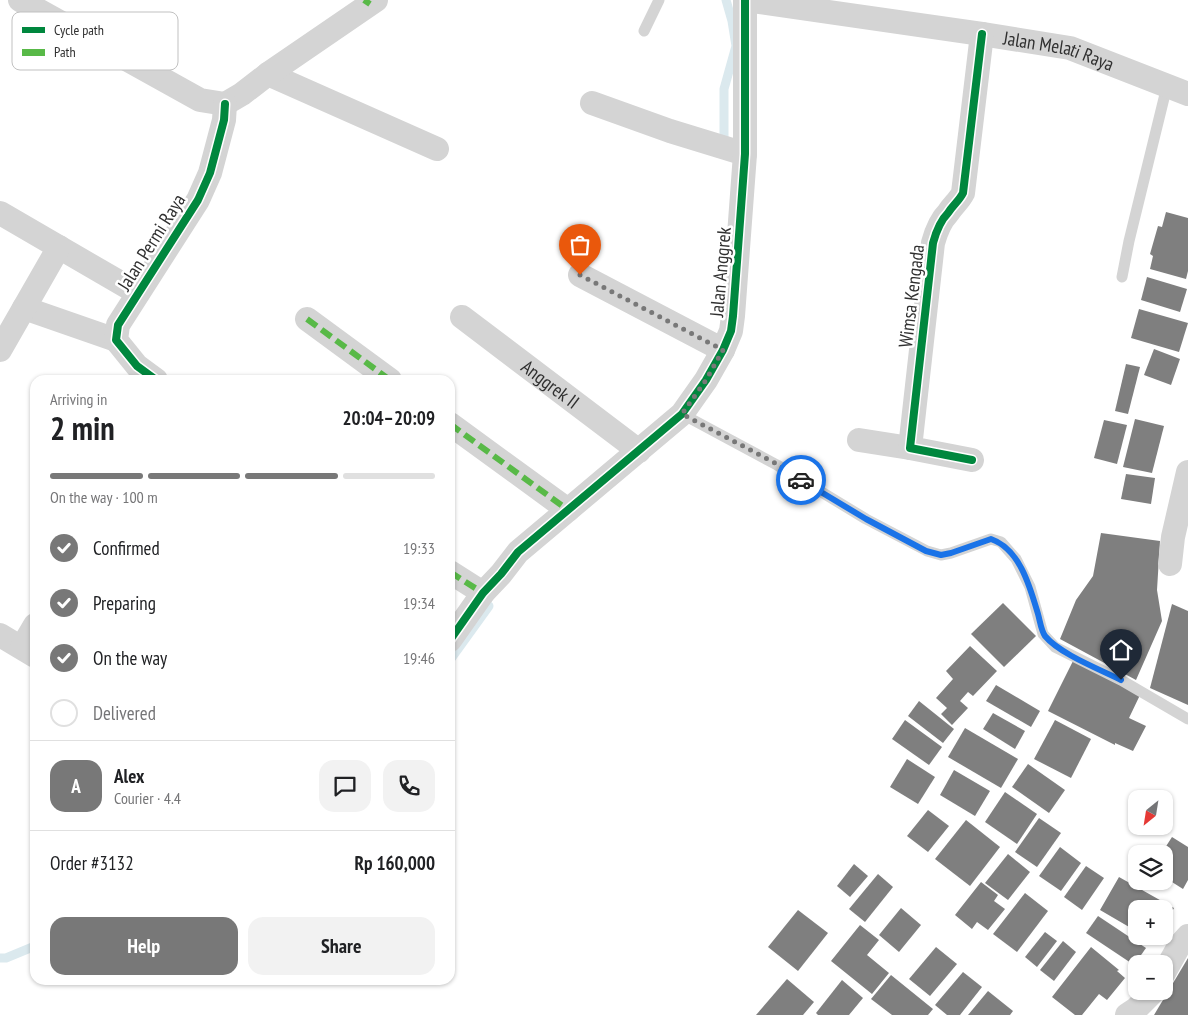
<!DOCTYPE html>
<html lang="en">
<head>
<meta charset="utf-8">
<style>
	:root { --surface:#fff; --page:#f2f2f2; --text:#202124; --muted:#757577; --line:#e0e0e0; --accent:#787878 }
	body { margin:0; font-family:"PT Sans Narrow",sans-serif; background:var(--page); color:var(--text); height:100vh; display:flex; flex-direction:column; font-size:19px; white-space:nowrap }
	* { box-sizing:border-box; margin:0 }
	p { font-size:16px; color:var(--muted) }
	.icon { flex:none; width:28px; height:28px; fill:none; stroke:currentColor; stroke-width:2; stroke-linecap:round; stroke-linejoin:round }
	.map { position:relative; flex:1; overflow:hidden }
	.drawer { position:absolute; left:30px; top:375px; width:425px; height:610px; display:flex; flex-direction:column; background:var(--surface); border-radius:15px; box-shadow:0 1px 4px #0004 }
	.drawer>* { flex:none }
	.needle { width:32px; rotate:210deg }
	.buttons { position:absolute; left:1128px; top:790px; display:grid; gap:10px }
	.buttons a { display:grid; place-items:center; width:45px; height:45px; border-radius:10px; background:var(--surface); box-shadow:0 1px 4px #0004; font-size:25px }
	.pin { position:absolute; display:grid; place-items:center; width:42px; height:42px; color:#fff; margin:-51px -21px; border-radius:50% 50% 50% 0; rotate:-45deg; box-shadow:0 0 5px #0007 }
	.pin .icon { rotate:45deg }
	.courier { position:absolute; display:grid; place-items:center; width:50px; height:50px; margin:-25px; border:4px solid #1a73e8; border-radius:50%; background:#fff; color:#222; box-shadow:0 1px 6px #0007 }
	.head em { font-style:normal; font-weight:700 }
	.head div { display:flex; flex-direction:column-reverse }
	.head { display:flex; align-items:center; justify-content:space-between; height:85px; padding:0 20px }
	h1 { font-size:32px; font-weight:700; line-height:38px }
	.bar { display:grid; grid-template-columns:repeat(4,1fr); gap:8px 5px; align-content:center; height:60px; padding:0 20px }
	.bar i { height:6px; border-radius:4px; background:var(--line) }
	.bar .active { background:var(--accent) }
	.bar p { grid-column:span 4 }
	.line { display:flex; align-items:center; gap:12px; padding:0 20px; border-top:1px solid var(--line) }
	.line div { flex:1 }
	.round { display:grid; place-items:center; flex:none; width:52px; height:52px; border-radius:15px; background:var(--page) }
	ol { padding:0 20px; list-style:none }
	li { display:flex; align-items:center; gap:15px; height:55px }
	li p { margin-inline-start:auto }
	li .icon { padding:5px; border-radius:50%; background:var(--accent); color:#fff; stroke-width:4 }
	li:last-child { color:var(--muted) }
	li i { width:28px; height:28px; border:2px solid var(--line); border-radius:50% }
	.action { display:flex; gap:10px; margin-top:auto; padding:10px 20px }
	.action a { flex:1; height:58px; border-radius:15px; background:var(--accent); color:#fff; font-size:20px; font-weight:700; line-height:58px; text-align:center }
	.action a+a { background:var(--page); color:var(--text) }
	.map>svg:first-child { display:block }
	.lines { fill:none; stroke-linecap:round; stroke-linejoin:round }
	.stream { stroke:#dbe9ee; stroke-width:9 }
	.building { fill:#7f7f7f }
	.service { stroke:#d4d4d4; stroke-width:11 }
	.minor { stroke:#d4d4d4; stroke-width:24 }
	.quiet { stroke:#58b947; stroke-width:6; stroke-dasharray:12 6; stroke-linecap:butt }
	.cycleway-casing { stroke:#fff; stroke-width:11 }
	.cycleway { stroke:#00873e; stroke-width:8 }
	.done { stroke:#787878; stroke-width:5; stroke-dasharray:0 9 }
	.route { stroke:#1a73e8; stroke-width:6 }
	.labels { text-anchor:middle; stroke-width:5; stroke-linejoin:round; paint-order:stroke }
	.street-label { font-size:19px; fill:#303030; stroke:#fff }
	.key { fill:#fff; stroke:#c1c1c1; stroke-width:1 }
	.key-label { font-size:14px; fill:#303030 }
</style>
</head>
<body>
<div class="map">
<svg width="1188" height="1015" viewBox="0 0 1188 1015">
	<rect width="100%" height="100%" fill="#fff"/>
	<g class="lines">
		<!-- stream -->
		<g class="stream">
			<polyline points="724,140 724,89 736,46 732,21 726,0"/>
			<polyline points="450,660 489,606"/>
			<polyline points="0,958 6,958 35,946"/>
		</g>
	</g>
	<!-- building -->
	<g class="building">
		<polygon points="1166,212 1188,218 1188,271 1186,279 1150,269 1153,256 1150,254 1158,226 1162,227"/>
		<polygon points="1147,277 1187,289 1180,312 1141,300"/>
		<polygon points="1139,309 1188,323 1179,352 1131,338"/>
		<polygon points="1154,349 1180,359 1171,385 1144,375"/>
		<polygon points="1126,364 1140,367 1128,414 1115,411"/>
		<polygon points="1135,419 1164,426 1152,473 1123,467"/>
		<polygon points="1104,420 1127,425 1117,464 1094,458"/>
		<polygon points="1126,474 1155,478 1151,504 1121,499"/>
		<polygon points="1101,533 1160,541 1157,590 1162,621 1136,680 1060,639 1076,600 1093,576"/>
		<polygon points="1003,603 1036,636 1004,667 971,634"/>
		<polygon points="1172,604 1188,611 1188,705 1150,688"/>
		<polygon points="970,646 997,671 973,696 968,692 960,701 968,708 952,725 941,714 947,708 936,698 953,679 946,671"/>
		<polygon points="1073,661 1140,695 1129,718 1146,726 1133,751 1115,743 1115,745 1048,711"/>
		<polygon points="996,685 1040,711 1031,727 986,701"/>
		<polygon points="919,701 954,729 943,743 908,716"/>
		<polygon points="993,713 1025,731 1015,749 983,729"/>
		<polygon points="905,720 942,747 929,765 892,739"/>
		<polygon points="1055,720 1091,739 1071,778 1034,759"/>
		<polygon points="965,728 1018,759 1001,788 948,757"/>
		<polygon points="907,759 935,777 918,804 890,787"/>
		<polygon points="1028,764 1065,790 1049,813 1012,787"/>
		<polygon points="954,770 990,791 975,816 940,795"/>
		<polygon points="1005,792 1037,814 1017,844 985,822"/>
		<polygon points="928,810 949,826 928,852 907,836"/>
		<polygon points="1039,818 1061,833 1037,867 1015,852"/>
		<polygon points="966,820 1000,847 970,886 935,859"/>
		<polygon points="1172,837 1188,847 1188,880 1183,889 1164,877 1164,854 1161,854"/>
		<polygon points="1060,847 1081,863 1061,891 1039,876"/>
		<polygon points="1008,854 1030,872 1008,900 985,883"/>
		<polygon points="854,864 868,876 850,897 837,886"/>
		<polygon points="1086,866 1104,878 1082,910 1064,897"/>
		<polygon points="878,874 893,887 865,922 849,909"/>
		<polygon points="1119,877 1174,908 1164,926 1164,909 1136,909 1136,931 1100,910"/>
		<polygon points="981,882 998,895 994,901 1005,909 988,930 977,922 972,929 955,915"/>
		<polygon points="1025,893 1048,911 1017,952 993,934"/>
		<polygon points="901,908 921,925 899,952 879,935"/>
		<polygon points="798,910 828,933 798,971 768,947"/>
		<polygon points="1098,916 1146,948 1134,965 1086,933"/>
		<polygon points="860,925 879,940 867,955 889,973 872,994 831,961"/>
		<polygon points="1045,932 1057,941 1037,967 1025,957"/>
		<polygon points="1063,941 1076,952 1054,981 1040,970"/>
		<polygon points="936,947 957,964 930,996 909,979"/>
		<polygon points="1091,947 1119,970 1117,971 1125,978 1107,1000 1099,994 1082,1015 1075,1015 1052,997"/>
		<polygon points="1188,958 1188,1015 1154,1015"/>
		<polygon points="963,972 982,987 960,1015 947,1015 935,1005"/>
		<polygon points="891,975 933,1009 928,1015 892,1015 871,999"/>
		<polygon points="787,979 814,1002 803,1015 756,1015"/>
		<polygon points="842,980 863,998 849,1015 818,1015 816,1013"/>
		<polygon points="988,991 1013,1011 1010,1015 968,1015"/>
	</g>
	<g class="lines">
		<!-- service -->
		<g class="service">
			<polyline points="644,31 659,0"/>
			<polyline points="1122,277 1129,241 1167,86"/>
			<polyline points="682,414 777,465 866,519 927,551 941,555 951,553 991,539 1001,542 1016,559 1030,587 1043,634 1055,647 1121,680 1188,719"/>
		</g>
		<!-- minor -->
		<g class="minor">
			<polyline points="20,0 200,100 225,104"/>
			<path id="s1" d="M745 0 982 34 1070 48 1188 94"/>
			<polyline points="268,74 437,149"/>
			<polyline points="592,103 670,131 745,154"/>
			<polyline points="225,104 242,94 268,74 376,0"/>
			<polyline points="0,213 138,293"/>
			<polyline points="580,275 723,350"/>
			<polyline points="24,308 116,340"/>
			<path id="s2" d="M462 317 639 451"/>
			<polyline points="307,319 390,380"/>
			<polyline points="0,350 59,247"/>
			<polyline points="156,380 137,366 116,340 118,325 198,200 210,173 224,120 225,104"/>
			<polyline points="450,424 568,510"/>
			<polyline points="859,440 910,448"/>
			<path d="M972 460 910 448 933 243C936 232 940 221 948 213 953 205 959 201 963 193L982 34"/>
			<polyline points="1170,564 1173,537 1188,472"/>
			<polyline points="450,572 483,593"/>
			<polyline points="0,635 35,656"/>
			<polyline points="450,640 483,593 501,574 518,552 682,414 706,380 723,350 731,331 733,316 745,154 745,0"/>
			<polyline points="22,647 35,625"/>
			<polyline points="1164,973 1179,946 1188,936"/>
			<polyline points="1127,1015 1136,1009 1154,991"/>
		</g>
		<!-- quiet -->
		<g class="quiet">
			<polyline points="364,0 370,4"/>
			<polyline points="307,319 390,380"/>
			<polyline points="450,424 568,510"/>
			<polyline points="450,572 483,593"/>
		</g>
		<defs>
			<g id="cycleway">
				<polyline points="156,380 137,366 116,340 118,325 198,200 210,173 224,120 225,104"/>
				<path d="M972 460 910 448 933 243C936 232 940 221 948 213 953 205 959 201 963 193L982 34"/>
				<polyline points="450,640 483,593 501,574 518,552 682,414 706,380 723,350 731,331 733,316 745,154 745,0"/>
			</g>
		</defs>
		<!-- cycleway casing -->
		<use href="#cycleway" class="cycleway-casing"/>
		<!-- cycleway -->
		<use href="#cycleway" class="cycleway"/>
	</g>
	<g class="lines">
		<!-- done -->
		<polyline class="done" points="580,275 723,350 706,380 682,414 777,464 801,480"/>
		<!-- route -->
		<path class="route" d="M801 480 866 519 926 551 941 555 951 553 991 539C1020 549 1030 587 1038 614 1040 621 1041 630 1045 636 1060 654 1099 669 1121 680"/>
	</g>
	<g class="labels">
		<!-- street labels -->
		<g class="street-label">
			<text dy="7" stroke="none"><textPath href="#s1" startOffset="318">Jalan Melati Raya</textPath></text>
			<text transform="translate(151 242) rotate(-58)" y="7">Jalan Permi Raya</text>
			<text transform="translate(720 272) rotate(-85)" y="7">Jalan Anggrek</text>
			<text transform="translate(911 296) rotate(-83)" y="7">Wimsa Kengada</text>
			<text dy="7" stroke="none"><textPath href="#s2" startOffset="111">Anggrek II</textPath></text>
		</g>
	</g>
	<!-- legend -->
	<rect x="12" y="12" width="166" height="58" rx="8" class="key"/>
	<rect x="22" y="27" width="23" height="6" fill="#00873e"/>
	<rect x="22" y="49" width="23" height="7" fill="#58b947"/>
	<g class="key-label">
		<text x="54" y="35">Cycle path</text>
		<text x="54" y="57">Path</text>
	</g>
</svg>
<div class="buttons">
<a><svg class="needle" viewBox="-14 -14 28 28"><path d="M0-13l5 13h-10z" fill="#e53935"/><path d="M0 13l5-13h-10z" fill="#757577"/></svg></a>
<a><svg class="icon" aria-label="layers" viewBox="0 0 24 24"><path d="M12 4l9 5-9 5-9-5zM3 14l9 5 9-5"/></svg></a>
<a>+</a>
<a>−</a>
</div>
<div class="pin" style="left:580px;top:275px;background:#ea580c"><svg class="icon" aria-label="bag" viewBox="0 0 24 24"><path d="M5 8h14l-1 12H6zM9 8a3 3 0 0 1 6 0"/></svg></div>
<div class="pin" style="left:1121px;top:680px;background:#1f2937"><svg class="icon" aria-label="home" viewBox="0 0 24 24"><path d="M3 11l9-7 9 7M6 9v11h12V9"/></svg></div>
<div class="courier" style="left:801px;top:480px"><svg class="icon" aria-label="car" viewBox="0 0 24 24"><path d="M5 17H2v-5l4-1 3-4h7l3 4 3 1v5h-3M9 17h6M6 11h13"/><circle cx="7" cy="17" r="2"/><circle cx="17" cy="17" r="2"/></svg></div>
<section class="drawer">
<div class="head"><div><h1>2 min</h1><p>Arriving in</p></div><em>20:04–20:09</em></div>
<div class="bar"><i class="active"></i><i class="active"></i><i class="active"></i><i></i><p>On the way · 100 m</p></div>
<ol>
<li><svg class="icon" aria-label="check" viewBox="0 0 24 24"><path d="M5 12l5 5 9-10"/></svg>Confirmed<p>19:33</p></li>
<li><svg class="icon" aria-label="check" viewBox="0 0 24 24"><path d="M5 12l5 5 9-10"/></svg>Preparing<p>19:34</p></li>
<li><svg class="icon" aria-label="check" viewBox="0 0 24 24"><path d="M5 12l5 5 9-10"/></svg>On the way<p>19:46</p></li>
<li><i></i>Delivered</li>
</ol>
<div class="line" style="height:90px"><b class="round" style="background:var(--accent);color:#fff">A</b><div><b>Alex</b><p>Courier · 4.4</p></div><a class="round"><svg class="icon" aria-label="chat" viewBox="0 0 24 24"><path d="M4 5h16v11H9l-5 4z"/></svg></a><a class="round"><svg class="icon" aria-label="phone" viewBox="0 0 24 24"><path d="M5 4h4l2 5-3 2q2 4 5 5l2-3 5 2v4C11 20 4 13 5 4z"/></svg></a></div>
<div class="line" style="height:65px"><div>Order #3132</div><b>Rp 160,000</b></div>
<div class="action"><a>Help</a><a>Share</a></div>
</section>
</div>
</body>
</html>
